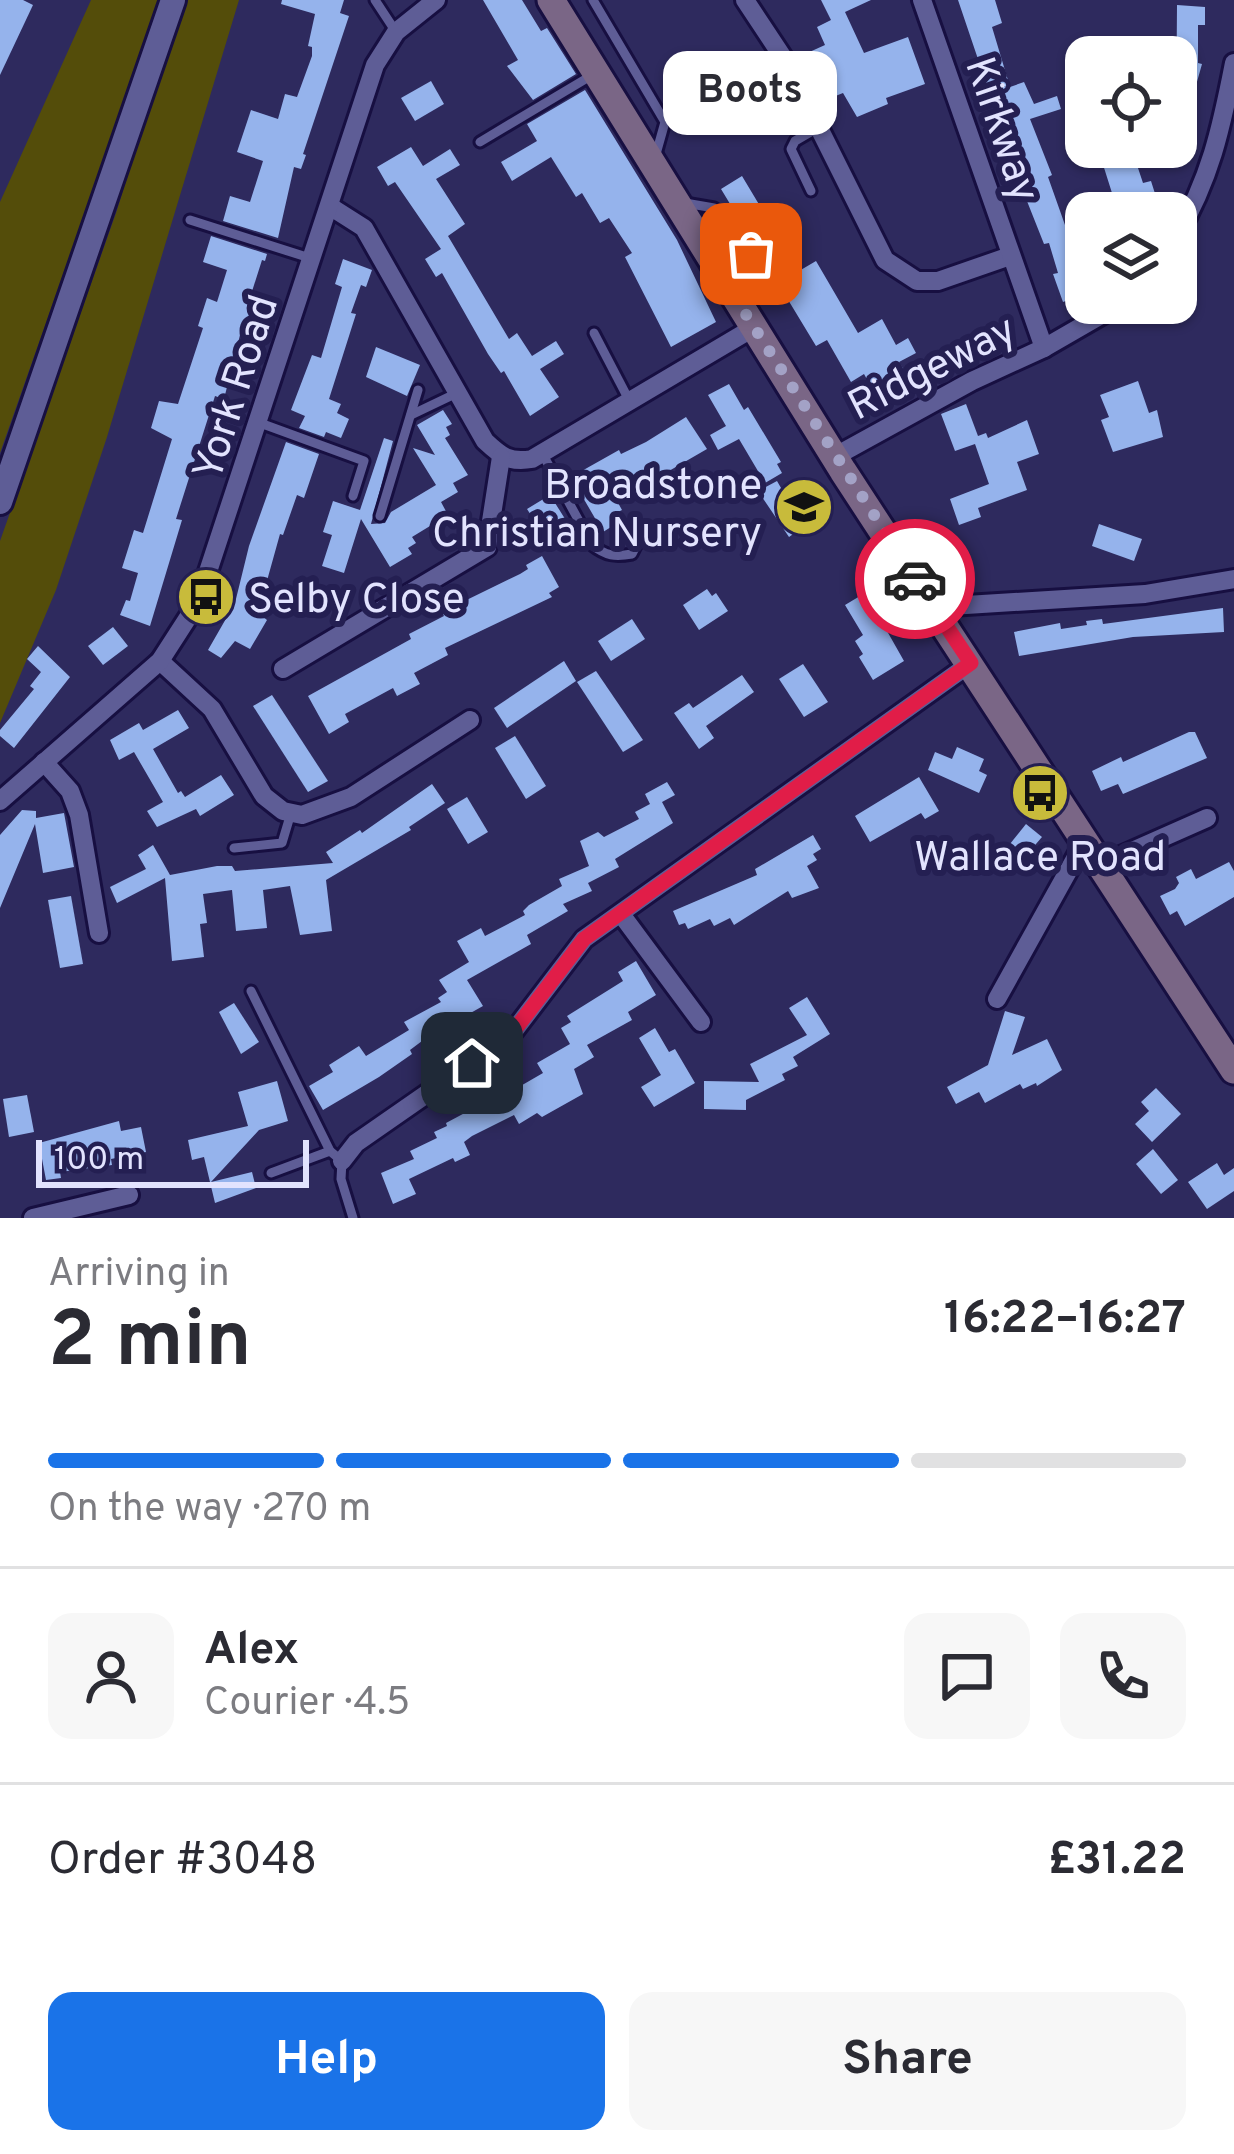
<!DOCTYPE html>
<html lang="en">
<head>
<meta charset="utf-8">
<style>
	:root { --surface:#fff; --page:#f7f7f7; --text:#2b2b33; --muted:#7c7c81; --line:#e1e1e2; --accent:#1a73e8 }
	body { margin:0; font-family:Overpass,sans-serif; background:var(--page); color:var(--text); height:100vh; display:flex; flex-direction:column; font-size:45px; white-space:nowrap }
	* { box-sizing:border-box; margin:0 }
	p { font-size:39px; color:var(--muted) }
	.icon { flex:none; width:66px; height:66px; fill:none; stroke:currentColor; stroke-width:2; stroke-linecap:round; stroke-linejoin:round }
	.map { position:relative; height:1218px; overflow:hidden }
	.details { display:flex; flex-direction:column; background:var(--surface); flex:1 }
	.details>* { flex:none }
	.buttons { position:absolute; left:1065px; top:36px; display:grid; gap:24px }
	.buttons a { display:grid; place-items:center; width:132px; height:132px; border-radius:24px; background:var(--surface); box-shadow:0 3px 9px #0004; font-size:60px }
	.scale { position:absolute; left:36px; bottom:30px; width:273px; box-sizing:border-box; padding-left:12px; border:6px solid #e2e3fe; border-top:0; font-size:33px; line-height:42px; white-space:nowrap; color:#e2e3fe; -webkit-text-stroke:9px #241f52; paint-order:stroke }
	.pin { position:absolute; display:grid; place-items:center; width:102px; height:102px; color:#fff; margin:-51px; border-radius:24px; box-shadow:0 6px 18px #0006 }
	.courier { position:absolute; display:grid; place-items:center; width:120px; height:120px; margin:-60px; border:9px solid #e11d48; border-radius:50%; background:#fff; color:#222; box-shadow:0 3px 15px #0007 }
	.bubble { position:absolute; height:84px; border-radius:24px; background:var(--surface); box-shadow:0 3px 9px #0004; font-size:39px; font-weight:700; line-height:84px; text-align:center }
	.overview em { font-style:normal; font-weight:700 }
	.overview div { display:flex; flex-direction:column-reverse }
	.overview { display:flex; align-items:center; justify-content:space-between; height:204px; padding:0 48px }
	h1 { font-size:78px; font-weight:700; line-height:90px }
	.bar { display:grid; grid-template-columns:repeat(4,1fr); gap:18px 12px; align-content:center; height:144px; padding:0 48px }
	.bar i { height:15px; border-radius:9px; background:var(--line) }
	.bar .current { background:var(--accent) }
	.bar p { grid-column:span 4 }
	.line { display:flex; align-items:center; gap:30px; padding:0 48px; border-top:3px solid var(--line) }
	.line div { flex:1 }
	.round { display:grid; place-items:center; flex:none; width:126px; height:126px; border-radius:24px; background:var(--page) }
	.button { display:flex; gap:24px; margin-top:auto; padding:24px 48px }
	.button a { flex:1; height:138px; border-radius:24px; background:var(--accent); color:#fff; font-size:48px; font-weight:700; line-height:138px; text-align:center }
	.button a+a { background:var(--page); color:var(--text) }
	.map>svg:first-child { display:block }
	.green { fill:#544d0a }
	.building { fill:#95b3ec }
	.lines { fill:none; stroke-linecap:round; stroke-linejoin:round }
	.service-casing { stroke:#170f41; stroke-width:15 }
	.minor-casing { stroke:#170f41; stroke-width:24 }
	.tertiary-casing { stroke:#170f41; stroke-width:30 }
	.secondary-casing { stroke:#170f41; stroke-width:33 }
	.service { stroke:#5e5d96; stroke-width:9 }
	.minor { stroke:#5e5d96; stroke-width:18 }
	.tertiary { stroke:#5e5d96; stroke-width:24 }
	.secondary { stroke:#7a6686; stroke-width:27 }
	.done { stroke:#a3a2c6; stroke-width:12; stroke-dasharray:0 21.6 }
	.route { stroke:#e11d48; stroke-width:15 }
	.labels { text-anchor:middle; stroke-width:12; stroke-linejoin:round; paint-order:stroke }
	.street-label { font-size:42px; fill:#e2e3fe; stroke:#241f52 }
	.poi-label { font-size:42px; fill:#e2e3fe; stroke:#241f52; text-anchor:end }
</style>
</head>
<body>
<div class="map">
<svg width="1234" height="1218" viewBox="0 0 1234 1218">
	<rect width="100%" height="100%" fill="#2e2a5e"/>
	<!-- green -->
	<g class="green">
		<polygon points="91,0 160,0 0,453 0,202"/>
		<polygon points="183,0 239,0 107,437 56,590 0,723 0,541 116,213"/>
	</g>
	<!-- building -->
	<g class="building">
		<polygon points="0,0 23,0 33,5 0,75"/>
		<polygon points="282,0 344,0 340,13 349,16 303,154 306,155 301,169 294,167 278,238 223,221 230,196 250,202 263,161 237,152 251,110 278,119 285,94 297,97 312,56 312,47 308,46 315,14 281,4"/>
		<polygon points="483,0 522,0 541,31 547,28 576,74 533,100 507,66 518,60"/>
		<polygon points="821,0 871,0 845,12 864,53 908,37 925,84 886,98 888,104 857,117 843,93 828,99 805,54 825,45 817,27 831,20"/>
		<polygon points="958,0 995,0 1002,23 992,27 1010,87 1024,82 1034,104 1057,96 1061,109 1030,119 1052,175 1048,177 1065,225 1076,222 1083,245 1069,249 1085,294 1063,302 1053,274 1058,273 1049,243 1044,244 1021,186"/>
		<polygon points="1177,5 1205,7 1205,25 1198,25 1198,63 1202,64 1182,135 1176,134"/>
		<polygon points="431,81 444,104 415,121 401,98"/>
		<polygon points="585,90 677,240 716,322 671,347 625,257 632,253 609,218 600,223 582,193 576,197 551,157 512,181 501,162 537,141 527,124"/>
		<polygon points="411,147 423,166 450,149 460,165 436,179 465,224 448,236 509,339 517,333 532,356 556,341 564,354 540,369 559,397 530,416 504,371 501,373 488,354 442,273 436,277 425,259 441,249 395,182 388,186 377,167"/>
		<polygon points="1131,147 1143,183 1151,181 1158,203 1127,213 1112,213 1107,195 1112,193 1100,155"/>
		<polygon points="742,176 799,271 816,261 858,333 882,319 896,345 908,338 916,353 899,362 910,380 878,399 864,374 851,382 827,340 816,346 721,189"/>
		<polygon points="211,236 267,254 265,261 262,260 248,304 254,310 245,337 240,335 224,399 215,396 176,519 182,520 150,626 120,615 126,600 130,601 138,573 122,568 134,530 143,533 172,439 151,428 159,401 178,404 203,328 198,326 207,298 217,302 227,270 203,262"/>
		<polygon points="343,259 372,270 366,287 361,285 351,313 356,314 329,399 341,404 337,413 349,419 341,438 326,432 324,437 299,428 305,416 291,410 312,355 321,358 342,287 335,284"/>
		<polygon points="376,347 420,365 407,396 366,377"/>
		<polygon points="1138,381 1149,413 1157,410 1163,437 1113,452 1101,420 1109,417 1100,395"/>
		<polygon points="729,384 744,410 748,407 781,462 777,464 782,473 765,483 739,439 718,450 710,435 726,426 708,395"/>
		<polygon points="966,404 978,436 986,433 988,438 1027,420 1039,454 1017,462 1027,490 978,508 981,517 959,525 950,499 989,484 975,444 955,451 941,414"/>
		<polygon points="443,410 452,424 446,427 450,435 445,438 468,475 453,483 458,492 441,502 448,515 412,537 416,543 408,548 412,554 390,567 361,519 344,573 322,566 332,535 323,532 333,501 360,510 384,438 393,441 371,524 385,523 391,512 436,485 413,448 435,455 417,425"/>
		<polygon points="686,417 707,449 617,501 622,510 614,514 619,522 603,532 571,477 619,450 621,454 646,442"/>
		<polygon points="286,442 319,454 304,498 297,495 283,535 280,534 258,613 267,620 250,649 235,641 221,658 208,650 235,603 249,546"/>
		<polygon points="777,481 792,507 808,496 825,521 803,536 799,530 789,537 758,491"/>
		<polygon points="550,495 567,522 555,530 559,537 543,546 531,526 536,523 527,509"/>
		<polygon points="1099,524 1142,539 1134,561 1092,546"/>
		<polygon points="542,556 559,587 549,593 552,597 445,648 448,655 414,673 420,684 397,696 393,688 345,714 349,722 329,734 308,696 411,639 409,634 444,616 442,612 520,574 528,569 526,565"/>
		<polygon points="707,589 712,596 716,593 728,611 699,630 683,605"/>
		<polygon points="860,596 865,604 870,601 904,661 873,680 859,657 863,654 855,641 863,635 845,605"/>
		<polygon points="1223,608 1224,632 1133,637 1019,656 1014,632 1060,623 1061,629 1087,625 1086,621 1102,619 1103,624"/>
		<polygon points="632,619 645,639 611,661 598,641"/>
		<polygon points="113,627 128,646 103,665 88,646"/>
		<polygon points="38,646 70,677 14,748 0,736 0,730 34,689 30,686 41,672 27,659"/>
		<polygon points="564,661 576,681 507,728 494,708"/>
		<polygon points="803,664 828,702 804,717 779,679"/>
		<polygon points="596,671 643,740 623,752 577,682"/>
		<polygon points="742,675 754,692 706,726 714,738 699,749 674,713 689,703 693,708"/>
		<polygon points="272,695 328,781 308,792 253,706"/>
		<polygon points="178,710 189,728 153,749 178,793 181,791 185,797 221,775 234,795 200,816 196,809 157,827 147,811 163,802 134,752 119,760 110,740 139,723 143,730"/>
		<polygon points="1189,732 1195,732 1207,758 1123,794 1118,784 1101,791 1092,771 1121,757 1123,762"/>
		<polygon points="515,736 546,786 526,799 495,748"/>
		<polygon points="957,747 984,759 979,771 987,775 979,793 928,770 935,752 952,759"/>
		<polygon points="919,777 939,811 925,819 921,813 870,842 855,816"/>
		<polygon points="667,782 675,795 662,802 673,823 615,859 619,867 588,883 592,891 563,904 568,911 527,935 531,944 467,980 483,1006 426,1038 410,1050 412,1054 379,1077 323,1110 309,1086 333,1072 329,1065 359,1046 366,1056 409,1030 404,1022 441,1002 438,998 447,992 439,980 469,962 457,941 481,928 485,936 525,915 523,911 529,905 562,886 559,879 589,866 580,841 598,832 604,837 639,819 635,812 650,804 645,794"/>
		<polygon points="432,784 445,803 409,827 411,830 326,880 332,931 300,935 290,886 263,890 267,928 236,931 232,890 203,894 207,923 200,924 204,957 172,961 165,878 117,903 110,887 146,869 138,855 153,845 170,875 217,866 232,866 235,871 333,863 326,852 360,830 362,833"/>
		<polygon points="467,797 488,832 468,844 447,809"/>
		<polygon points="22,810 36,811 36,818 64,813 74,867 43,873 35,824 0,908 0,835"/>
		<polygon points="1026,824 1042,837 1012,872 997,860"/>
		<polygon points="813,835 821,849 813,854 817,860 807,866 819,888 792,898 788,891 734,925 730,918 714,926 710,919 688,929 685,923 679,925 673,911 757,875 755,869"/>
		<polygon points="1229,862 1234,871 1234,897 1185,926 1177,911 1170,915 1160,896 1175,889 1179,883 1176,877 1191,869 1196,879"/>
		<polygon points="71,896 83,964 60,968 48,900"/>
		<polygon points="636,961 656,995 628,1012 632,1020 587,1045 594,1057 574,1069 583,1094 542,1117 537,1113 519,1124 514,1115 472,1136 464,1142 470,1155 455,1162 453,1158 409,1179 416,1194 393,1204 381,1173 414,1159 410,1151 437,1138 434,1132 447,1126 446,1123 489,1100 491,1103 543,1073 537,1063 570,1044 561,1028 571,1022 567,1016 623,981 618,972"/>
		<polygon points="807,997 830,1034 793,1057 798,1066 782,1074 785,1080 746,1100 746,1110 704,1109 704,1081 759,1082 750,1064 807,1035 789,1008"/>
		<polygon points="234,1003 259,1042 241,1054 219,1012"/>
		<polygon points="1005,1011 1025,1017 1012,1055 1047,1039 1062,1070 1037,1086 1036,1083 1023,1089 1020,1084 985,1103 979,1092 956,1104 947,1087 988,1065"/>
		<polygon points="655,1028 669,1052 675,1049 695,1083 654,1107 641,1087 661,1075 639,1038"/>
		<polygon points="277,1081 288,1121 259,1130 211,1182 252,1172 256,1188 215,1203 204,1157 192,1160 188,1140 248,1126 238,1092"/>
		<polygon points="1156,1088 1181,1114 1152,1142 1135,1124 1149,1111 1141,1102"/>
		<polygon points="27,1095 34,1132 9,1137 3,1099"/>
		<polygon points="119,1121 121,1131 141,1127 146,1152 111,1159 112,1165 60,1172 61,1178 46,1180 39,1143"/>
		<polygon points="1153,1149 1178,1180 1161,1194 1136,1164"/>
		<polygon points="1217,1163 1224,1175 1234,1168 1234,1191 1207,1209 1188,1182"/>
	</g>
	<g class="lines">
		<defs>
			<g id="service">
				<polyline points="375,0 396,32"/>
				<polyline points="593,0 665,122 656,154"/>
				<polyline points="480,142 594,74"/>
				<polyline points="811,191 791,149 795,141 819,127"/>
				<polyline points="685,203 714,208 724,215 751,254 753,265 743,296"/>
				<polyline points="190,220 313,259"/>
				<polyline points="594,333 630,402"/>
				<polyline points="411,415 457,393"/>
				<polyline points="260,423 364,461 353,496"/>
				<path d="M542 453 592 545C606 556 615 557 632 554L638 542"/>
				<polyline points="380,516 418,390"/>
				<polyline points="234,848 282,843 291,813"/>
				<polyline points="251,991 330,1151 342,1161 341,1179 353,1218"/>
				<polyline points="271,1173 330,1151"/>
			</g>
			<g id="minor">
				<polyline points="745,0 786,62 885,260 917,281 938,281 1010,256"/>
				<polyline points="922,0 1044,348"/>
				<path d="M331 207 364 228 485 441C501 456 509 463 532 459L753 328"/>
				<path d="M1176 237C1210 179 1221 130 1234 63"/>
				<polyline points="834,457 972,381 1044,348 1122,303"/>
				<polyline points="934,607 1145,594 1234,579"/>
				<polyline points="160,661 212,709 264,796 283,811 302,815 351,797 470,720"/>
				<polyline points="283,669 487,547 501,457"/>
				<polyline points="44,762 70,791 79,815 99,933"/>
				<polyline points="0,801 160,661 198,602 375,65 396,32 436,0"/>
				<polyline points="1103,864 1207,818"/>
				<polyline points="621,914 701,1022"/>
				<polyline points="997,999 1086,839"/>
				<polyline points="342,1161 356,1143 510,1036 584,939 971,663"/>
				<polyline points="33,1218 129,1195"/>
			</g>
			<polyline id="tertiary" points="0,502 173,0"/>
			<polyline id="secondary" points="551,0 843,471 1234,1070"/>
		</defs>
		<!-- service casing -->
		<use href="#service" class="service-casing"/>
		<!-- minor casing -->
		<use href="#minor" class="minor-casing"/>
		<!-- tertiary casing -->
		<use href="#tertiary" class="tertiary-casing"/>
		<!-- secondary casing -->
		<use href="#secondary" class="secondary-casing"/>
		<!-- service -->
		<use href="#service" class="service"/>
		<!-- minor -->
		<use href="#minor" class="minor"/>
		<!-- tertiary -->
		<use href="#tertiary" class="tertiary"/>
		<!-- secondary -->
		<use href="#secondary" class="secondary"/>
	</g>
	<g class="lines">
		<!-- done -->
		<polyline class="done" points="751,254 753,265 740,305 915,579"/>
		<!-- route -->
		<polyline class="route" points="472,1063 510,1036 584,939 971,663 915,579"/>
	</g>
	<!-- icons -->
	<defs>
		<symbol id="school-disc" viewBox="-11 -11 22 22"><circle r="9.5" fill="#c8bb3b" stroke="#241f52"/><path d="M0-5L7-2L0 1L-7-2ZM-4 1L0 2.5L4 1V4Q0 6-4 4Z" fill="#111"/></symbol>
		<symbol id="bus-disc" viewBox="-11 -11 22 22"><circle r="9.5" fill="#c8bb3b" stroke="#241f52"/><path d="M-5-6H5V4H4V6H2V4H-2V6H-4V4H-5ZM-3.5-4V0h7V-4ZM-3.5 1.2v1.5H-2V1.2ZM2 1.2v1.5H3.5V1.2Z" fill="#111"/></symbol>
	</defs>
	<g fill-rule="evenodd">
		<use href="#school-disc" x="771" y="474" width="66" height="66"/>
		<use href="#bus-disc" x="173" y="564" width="66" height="66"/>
		<use href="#bus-disc" x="1007" y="760" width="66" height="66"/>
	</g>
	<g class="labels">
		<!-- street labels -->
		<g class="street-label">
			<text transform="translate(1004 129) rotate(71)" y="15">Kirkway</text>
			<text transform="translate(931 366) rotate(-27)" y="15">Ridgeway</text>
			<text transform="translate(234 387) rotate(-72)" y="15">York Road</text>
		</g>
		<!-- poi labels -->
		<g class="poi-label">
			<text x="762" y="498">Broadstone<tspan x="762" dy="48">Christian Nursery</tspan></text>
			<text x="248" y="612" text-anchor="start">Selby Close</text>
			<text x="1040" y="870" text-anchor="middle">Wallace Road</text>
		</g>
	</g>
</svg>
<div class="buttons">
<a><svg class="icon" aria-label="locate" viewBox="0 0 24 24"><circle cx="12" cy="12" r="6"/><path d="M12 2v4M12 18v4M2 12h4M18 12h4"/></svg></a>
<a><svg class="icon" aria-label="layers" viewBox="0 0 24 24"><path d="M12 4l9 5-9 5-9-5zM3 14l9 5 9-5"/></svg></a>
</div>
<div class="scale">100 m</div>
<div class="pin" style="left:751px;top:254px;background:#ea580c"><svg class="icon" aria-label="bag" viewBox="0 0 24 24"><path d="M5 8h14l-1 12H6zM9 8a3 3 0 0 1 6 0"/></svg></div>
<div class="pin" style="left:472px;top:1063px;background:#1f2937"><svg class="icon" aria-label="home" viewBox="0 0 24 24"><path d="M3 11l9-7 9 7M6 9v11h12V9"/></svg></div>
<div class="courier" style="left:915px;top:579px"><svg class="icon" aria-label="car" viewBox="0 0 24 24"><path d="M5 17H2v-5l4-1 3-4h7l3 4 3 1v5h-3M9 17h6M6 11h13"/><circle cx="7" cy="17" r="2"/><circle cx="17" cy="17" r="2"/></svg></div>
<div class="bubble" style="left:663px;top:51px;width:174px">Boots</div>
</div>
<section class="details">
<div class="overview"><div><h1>2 min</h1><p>Arriving in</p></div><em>16:22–16:27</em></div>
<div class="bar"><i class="current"></i><i class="current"></i><i class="current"></i><i></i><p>On the way · 270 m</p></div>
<div class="line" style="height:216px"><a class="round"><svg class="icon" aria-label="person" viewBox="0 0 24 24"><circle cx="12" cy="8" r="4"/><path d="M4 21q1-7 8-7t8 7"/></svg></a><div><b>Alex</b><p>Courier · 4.5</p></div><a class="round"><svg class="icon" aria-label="chat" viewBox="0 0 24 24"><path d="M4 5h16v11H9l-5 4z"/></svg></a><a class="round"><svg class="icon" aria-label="phone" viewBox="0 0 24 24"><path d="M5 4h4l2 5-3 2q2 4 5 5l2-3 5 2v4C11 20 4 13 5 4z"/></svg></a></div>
<div class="line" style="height:156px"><div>Order #3048</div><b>£31.22</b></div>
<div class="button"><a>Help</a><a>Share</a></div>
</section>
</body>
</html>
